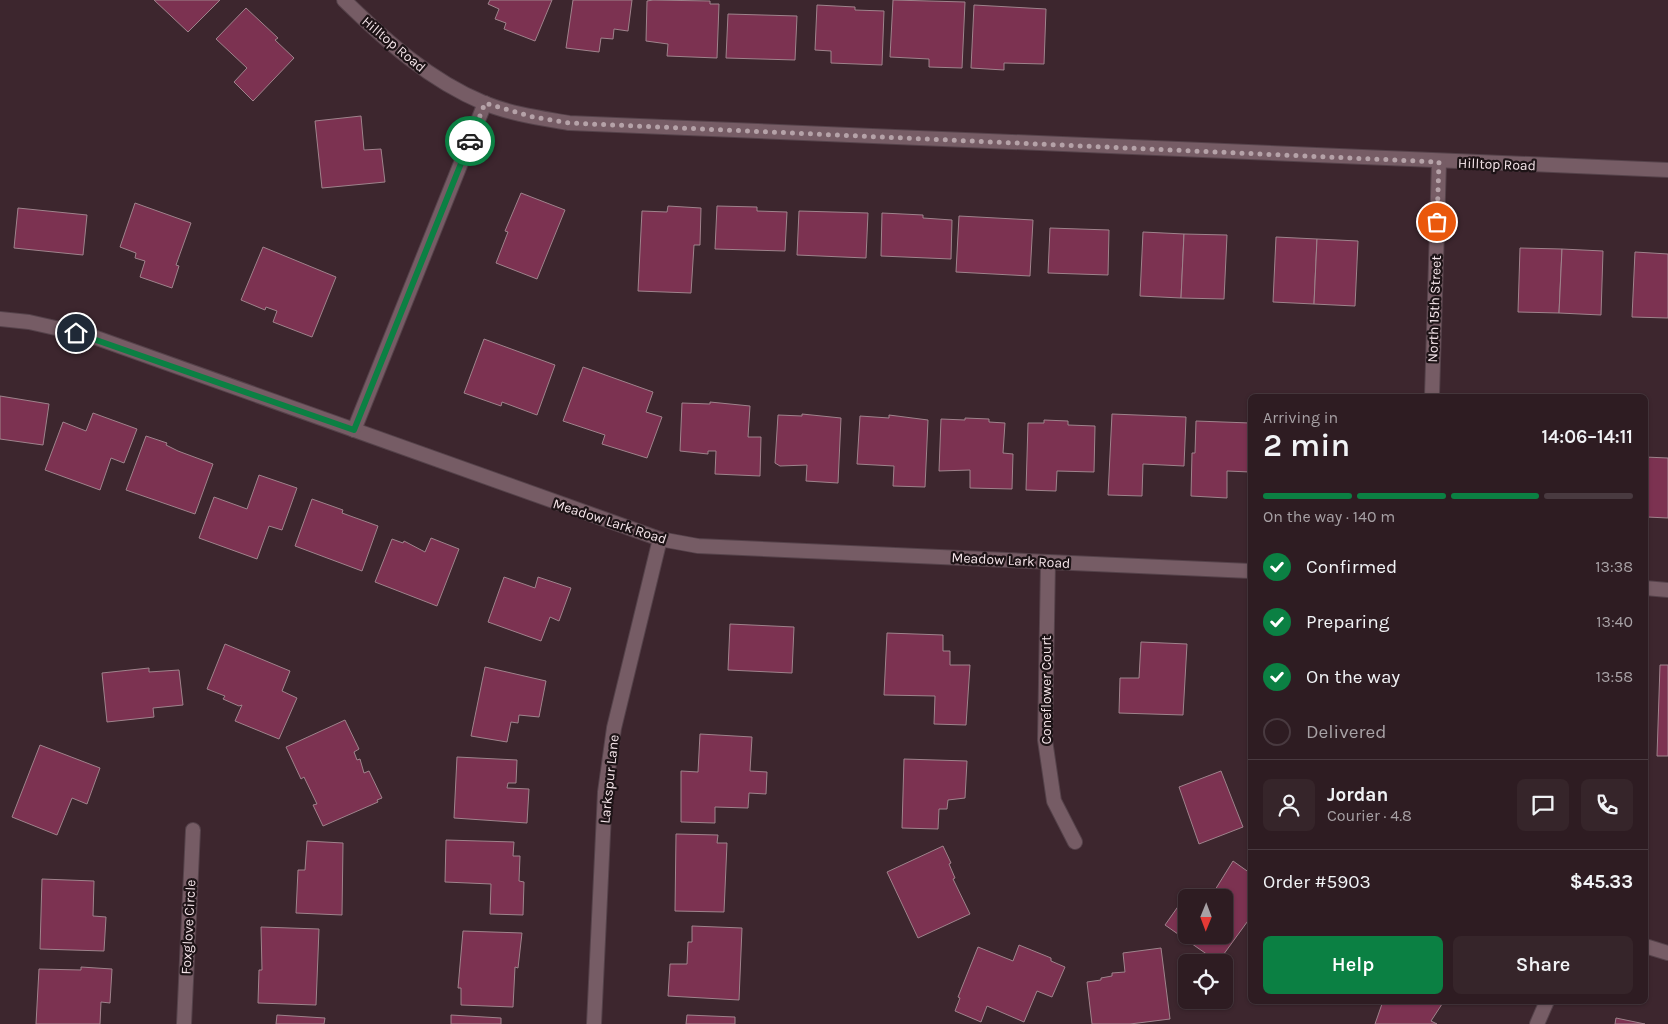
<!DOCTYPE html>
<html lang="en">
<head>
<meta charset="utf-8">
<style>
	:root { --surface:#2e1c22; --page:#36252a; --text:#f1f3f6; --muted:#a7a1a5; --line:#493a40; --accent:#0b8043 }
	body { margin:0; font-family:Karla,sans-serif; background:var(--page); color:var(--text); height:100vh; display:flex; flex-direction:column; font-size:19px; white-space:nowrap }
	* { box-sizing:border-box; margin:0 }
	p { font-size:16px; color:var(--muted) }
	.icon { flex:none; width:28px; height:28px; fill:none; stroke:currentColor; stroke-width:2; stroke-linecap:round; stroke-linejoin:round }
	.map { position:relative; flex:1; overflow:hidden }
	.details { position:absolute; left:1248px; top:394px; width:400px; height:610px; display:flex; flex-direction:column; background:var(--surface); border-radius:8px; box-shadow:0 1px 4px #0004,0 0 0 1px var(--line) }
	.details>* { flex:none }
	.needle { width:32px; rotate:181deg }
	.buttons { position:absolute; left:1178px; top:889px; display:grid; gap:10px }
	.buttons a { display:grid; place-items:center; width:55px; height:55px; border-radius:8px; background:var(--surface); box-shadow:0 1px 4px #0004,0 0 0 1px var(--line); font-size:25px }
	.pin { position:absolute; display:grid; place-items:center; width:42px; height:42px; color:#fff; margin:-21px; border:2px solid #fff; border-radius:50%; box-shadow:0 1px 5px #0007 }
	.courier { position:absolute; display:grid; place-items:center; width:50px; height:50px; margin:-25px; border:4px solid #0b8043; border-radius:50%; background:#fff; color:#222; box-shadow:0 1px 6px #0007 }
	.headline em { font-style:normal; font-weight:600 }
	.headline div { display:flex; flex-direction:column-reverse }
	.headline { display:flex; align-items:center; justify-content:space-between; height:85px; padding:0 15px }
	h1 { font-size:32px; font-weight:600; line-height:38px }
	.bar { display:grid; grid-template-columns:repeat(4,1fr); gap:8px 5px; align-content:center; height:60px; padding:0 15px }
	.bar i { height:6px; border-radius:4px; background:var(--line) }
	.bar .selected { background:var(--accent) }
	.bar p { grid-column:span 4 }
	.line { display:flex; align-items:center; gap:12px; padding:0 15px; border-top:1px solid var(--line) }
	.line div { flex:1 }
	.round { display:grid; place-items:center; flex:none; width:52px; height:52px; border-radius:8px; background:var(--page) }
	ol { padding:0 15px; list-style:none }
	li { display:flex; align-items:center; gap:15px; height:55px }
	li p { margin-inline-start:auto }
	li .icon { padding:5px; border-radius:50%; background:var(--accent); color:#fff; stroke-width:4 }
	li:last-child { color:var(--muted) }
	li i { width:28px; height:28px; border:2px solid var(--line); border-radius:50% }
	.cta { display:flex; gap:10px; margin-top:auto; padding:10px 15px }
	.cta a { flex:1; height:58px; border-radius:8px; background:var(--accent); color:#fff; font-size:20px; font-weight:600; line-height:58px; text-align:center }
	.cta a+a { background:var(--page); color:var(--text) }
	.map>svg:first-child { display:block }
	.building { fill:#7c3251; stroke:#9f838c }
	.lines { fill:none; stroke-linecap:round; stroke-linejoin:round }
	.minor-casing { stroke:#55424a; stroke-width:16 }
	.minor { stroke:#765c65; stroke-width:14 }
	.done { stroke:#b5a2a8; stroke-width:5; stroke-dasharray:0 9 }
	.route { stroke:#0b8043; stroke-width:6 }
	.labels { text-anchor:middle; stroke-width:4.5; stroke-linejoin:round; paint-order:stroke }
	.street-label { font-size:14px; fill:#f5e5ea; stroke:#1d1316 }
</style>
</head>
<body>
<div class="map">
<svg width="1668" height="1024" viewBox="0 0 1668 1024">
	<rect width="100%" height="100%" fill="#3d262e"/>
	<!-- building -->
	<g class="building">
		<polygon points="154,0 220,0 188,32"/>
		<polygon points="490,0 552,0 535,41 504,29 506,23 495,19 499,9 488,4"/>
		<polygon points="573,0 632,0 628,31 614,29 613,39 601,38 599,52 566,48"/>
		<polygon points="653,0 710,1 710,4 719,4 717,58 667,56 668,44 646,41 647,1"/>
		<polygon points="893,0 965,2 962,68 929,67 929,59 890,57"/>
		<polygon points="817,5 855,7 855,10 884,11 882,65 831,63 831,51 815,50"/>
		<polygon points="974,5 1046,9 1044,64 1004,63 1004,70 971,68"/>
		<polygon points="246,8 278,38 275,40 294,58 253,101 234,82 247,68 216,39"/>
		<polygon points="728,14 797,16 795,60 726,58"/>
		<polygon points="361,116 364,150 381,149 385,182 322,188 315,121"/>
		<polygon points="521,193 565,210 537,279 496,263 508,232 505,231"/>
		<polygon points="135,203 191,223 176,265 179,266 172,288 140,277 145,261 135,258 136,253 120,247"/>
		<polygon points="668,206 701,208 700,245 694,245 691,293 638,291 642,211 667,212"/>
		<polygon points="717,206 757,207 757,211 787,212 785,251 715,249"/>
		<polygon points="18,208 87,215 83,255 14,248"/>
		<polygon points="799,211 868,213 866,258 797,255"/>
		<polygon points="882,213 923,215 923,218 952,220 951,259 881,256"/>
		<polygon points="959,216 1033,220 1030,276 956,272"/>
		<polygon points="1050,228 1109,230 1108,275 1048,273"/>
		<polygon points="1143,232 1184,234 1181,298 1140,296"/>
		<polygon points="1184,234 1227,235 1224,299 1181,298"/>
		<polygon points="1276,237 1317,239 1314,304 1273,302"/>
		<polygon points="1317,239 1358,241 1355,306 1314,304"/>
		<polygon points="263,247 336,277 312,337 273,322 277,311 266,307 265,310 241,300"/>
		<polygon points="1520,248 1562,249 1559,313 1518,312"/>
		<polygon points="1562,249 1603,251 1601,315 1559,313"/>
		<polygon points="1635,252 1668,254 1668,318 1632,317"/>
		<polygon points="484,339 555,365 537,415 502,402 501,406 464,393"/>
		<polygon points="583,367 653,392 646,412 662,417 647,458 602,444 605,435 563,421"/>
		<polygon points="0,396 49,404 43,445 0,439"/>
		<polygon points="710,402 750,406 748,437 761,437 760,476 715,474 716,451 708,451 708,454 680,451 682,403 710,404"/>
		<polygon points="93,413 137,429 124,463 111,458 100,490 45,470 63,422 86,431"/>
		<polygon points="802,414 841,418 838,483 806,481 807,465 780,466 775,463 778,415 802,416"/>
		<polygon points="1112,414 1186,417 1184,466 1143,464 1142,496 1108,495"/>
		<polygon points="889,415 928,420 925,487 893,486 894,466 857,464 860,416 889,418"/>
		<polygon points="965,418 989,419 989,422 1005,423 1003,453 1013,454 1012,489 970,488 970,470 939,471 941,419 965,420"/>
		<polygon points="1044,420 1068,421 1068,425 1095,426 1094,472 1057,471 1056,491 1026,490 1028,423 1044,423"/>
		<polygon points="1196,421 1250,423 1250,472 1227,471 1227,498 1191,496 1192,453 1195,453"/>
		<polygon points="146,436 167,443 166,445 178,451 213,464 195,514 126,490"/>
		<polygon points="1645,457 1668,458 1668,518 1647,517"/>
		<polygon points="259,475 297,488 282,530 269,526 257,559 199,538 214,497 247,509"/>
		<polygon points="312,499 343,510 342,513 378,526 362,571 295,546"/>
		<polygon points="431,538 459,549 437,606 375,582 392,539 403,543 404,541 425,552"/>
		<polygon points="504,577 535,588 538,577 571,588 559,621 550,617 541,641 488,622"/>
		<polygon points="730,624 794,627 792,673 728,670"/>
		<polygon points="887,633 943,635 943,651 950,651 950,665 970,665 966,725 934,724 935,696 884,695"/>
		<polygon points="1141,642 1187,644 1183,715 1119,713 1120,678 1139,678"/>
		<polygon points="225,644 290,671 282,691 297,698 279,739 235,721 242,705 239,706 223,699 225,696 207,689"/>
		<polygon points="1660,665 1668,665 1668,756 1657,756"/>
		<polygon points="485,667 546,681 539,717 519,715 518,723 511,722 507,742 471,736"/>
		<polygon points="149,668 149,672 179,670 183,705 153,708 154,717 107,722 102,673"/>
		<polygon points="345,720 359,749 354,752 357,760 360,759 364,773 369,771 382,798 377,800 378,802 323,826 313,805 317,804 304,777 301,779 286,747"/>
		<polygon points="700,734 752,737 750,771 767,772 766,794 749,793 748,808 715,807 715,823 681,822 681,771 698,772"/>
		<polygon points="40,745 100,768 87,804 72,798 57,835 12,817"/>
		<polygon points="457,757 517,760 516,783 508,783 507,788 529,789 527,823 454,818"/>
		<polygon points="904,759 967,761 965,798 948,800 947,809 939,809 938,829 902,828"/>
		<polygon points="1221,771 1243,827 1199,844 1179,787"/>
		<polygon points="676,834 718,835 717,843 727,843 724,912 675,911"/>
		<polygon points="446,840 514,842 513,856 520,856 519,881 524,882 523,915 490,914 491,884 445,882"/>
		<polygon points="307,841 343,843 342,915 296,913 298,870 305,870"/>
		<polygon points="943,846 951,863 949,864 955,878 953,879 970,914 918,938 887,872"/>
		<polygon points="1233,861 1250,873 1250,918 1218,962 1165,925 1189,891 1197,898 1186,898 1186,935 1224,935 1224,898 1210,898"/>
		<polygon points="42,879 94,881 93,916 106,917 104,951 40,949"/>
		<polygon points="692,926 742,928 739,1000 668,996 670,964 687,964 688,942 692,942"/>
		<polygon points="261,927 319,929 316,1005 258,1003 259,970 262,970"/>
		<polygon points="463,931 522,933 518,968 515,967 513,1007 461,1005 461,988 458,988"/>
		<polygon points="1019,945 1051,958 1051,961 1065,967 1052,997 1037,991 1024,1022 987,1006 981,1022 955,1011 960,998 958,997 978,947 1013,961"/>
		<polygon points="1161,948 1170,1019 1130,1024 1092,1024 1087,982 1101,980 1101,978 1112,976 1112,973 1125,972 1123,953"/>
		<polygon points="81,967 112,969 110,1003 101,1002 100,1024 36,1024 39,969 81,970"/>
		<polygon points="1383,1001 1444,1001 1431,1021 1437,1024 1375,1024"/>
		<polygon points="277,1015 325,1018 324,1024 276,1024"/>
		<polygon points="451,1015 501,1018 501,1024 451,1024"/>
		<polygon points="687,1015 735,1017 735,1024 686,1024"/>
		<polygon points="1616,1018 1645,1024 1615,1024"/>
	</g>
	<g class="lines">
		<defs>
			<g id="minor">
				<path d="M344 0C386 41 429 80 484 103 511 114 541 118 569 123L1668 170"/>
				<polyline points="0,319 29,322 91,336 660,539 698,546 1250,571"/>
				<polyline points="1432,396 1439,162"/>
				<polyline points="354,430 485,103"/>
				<polyline points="1048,562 1045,740 1054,801 1075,842"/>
				<polyline points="1645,588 1668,590"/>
				<polyline points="1645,946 1668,953"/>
				<polyline points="184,1024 193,830"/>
				<polyline points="594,1024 605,792 614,728 660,539"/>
				<polyline points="1537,1024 1547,1001"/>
			</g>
		</defs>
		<!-- minor casing -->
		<use href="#minor" class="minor-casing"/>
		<!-- minor -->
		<use href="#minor" class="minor"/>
	</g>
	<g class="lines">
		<!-- done -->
		<polyline class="done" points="470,141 485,103 533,117 569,123 1439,162 1437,222"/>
		<!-- route -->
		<polyline class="route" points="76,333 354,430 470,141"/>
	</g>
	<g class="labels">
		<!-- street labels -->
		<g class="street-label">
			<text transform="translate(394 44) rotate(40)" y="5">Hilltop Road</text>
			<text transform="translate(1497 164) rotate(2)" y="5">Hilltop Road</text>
			<text transform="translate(1434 309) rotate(-88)" y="5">North 15th Street</text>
			<text transform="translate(610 521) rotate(18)" y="5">Meadow Lark Road</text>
			<text transform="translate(1011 560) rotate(3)" y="5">Meadow Lark Road</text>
			<text transform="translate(1046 690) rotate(-90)" y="5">Coneflower Court</text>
			<text transform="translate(609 779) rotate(-84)" y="5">Larkspur Lane</text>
			<text transform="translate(188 927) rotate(-87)" y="5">Foxglove Circle</text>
		</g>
	</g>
</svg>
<div class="buttons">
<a><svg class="needle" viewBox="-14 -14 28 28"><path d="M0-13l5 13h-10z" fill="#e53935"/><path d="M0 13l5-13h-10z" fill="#a7a1a5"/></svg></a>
<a><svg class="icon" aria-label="locate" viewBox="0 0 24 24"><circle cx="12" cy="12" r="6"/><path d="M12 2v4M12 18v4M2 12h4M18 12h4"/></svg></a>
</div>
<div class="pin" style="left:1437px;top:222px;background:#ea580c"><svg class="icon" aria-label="bag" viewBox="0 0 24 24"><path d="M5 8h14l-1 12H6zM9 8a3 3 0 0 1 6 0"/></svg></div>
<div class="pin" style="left:76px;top:333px;background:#1f2937"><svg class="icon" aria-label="home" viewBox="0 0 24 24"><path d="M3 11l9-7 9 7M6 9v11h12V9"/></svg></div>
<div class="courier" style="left:470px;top:141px"><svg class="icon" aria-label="car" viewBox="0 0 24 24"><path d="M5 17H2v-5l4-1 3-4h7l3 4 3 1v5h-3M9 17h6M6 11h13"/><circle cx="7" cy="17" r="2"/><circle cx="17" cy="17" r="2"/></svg></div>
<section class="details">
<div class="headline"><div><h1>2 min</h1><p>Arriving in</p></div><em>14:06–14:11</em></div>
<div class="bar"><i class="selected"></i><i class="selected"></i><i class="selected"></i><i></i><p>On the way · 140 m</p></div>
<ol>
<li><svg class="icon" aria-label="check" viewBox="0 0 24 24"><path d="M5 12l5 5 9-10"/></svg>Confirmed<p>13:38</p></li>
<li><svg class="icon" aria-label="check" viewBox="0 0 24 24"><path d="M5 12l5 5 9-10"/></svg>Preparing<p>13:40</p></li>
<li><svg class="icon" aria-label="check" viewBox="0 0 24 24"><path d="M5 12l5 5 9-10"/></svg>On the way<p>13:58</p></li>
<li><i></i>Delivered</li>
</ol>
<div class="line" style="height:90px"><a class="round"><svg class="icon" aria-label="person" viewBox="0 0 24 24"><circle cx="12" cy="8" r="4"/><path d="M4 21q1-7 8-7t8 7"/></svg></a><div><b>Jordan</b><p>Courier · 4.8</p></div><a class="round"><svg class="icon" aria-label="chat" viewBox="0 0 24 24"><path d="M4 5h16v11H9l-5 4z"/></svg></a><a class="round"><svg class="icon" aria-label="phone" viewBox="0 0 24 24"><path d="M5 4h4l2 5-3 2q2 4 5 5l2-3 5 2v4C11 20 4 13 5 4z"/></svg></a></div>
<div class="line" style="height:65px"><div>Order #5903</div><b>$45.33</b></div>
<div class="cta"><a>Help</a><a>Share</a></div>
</section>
</div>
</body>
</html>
